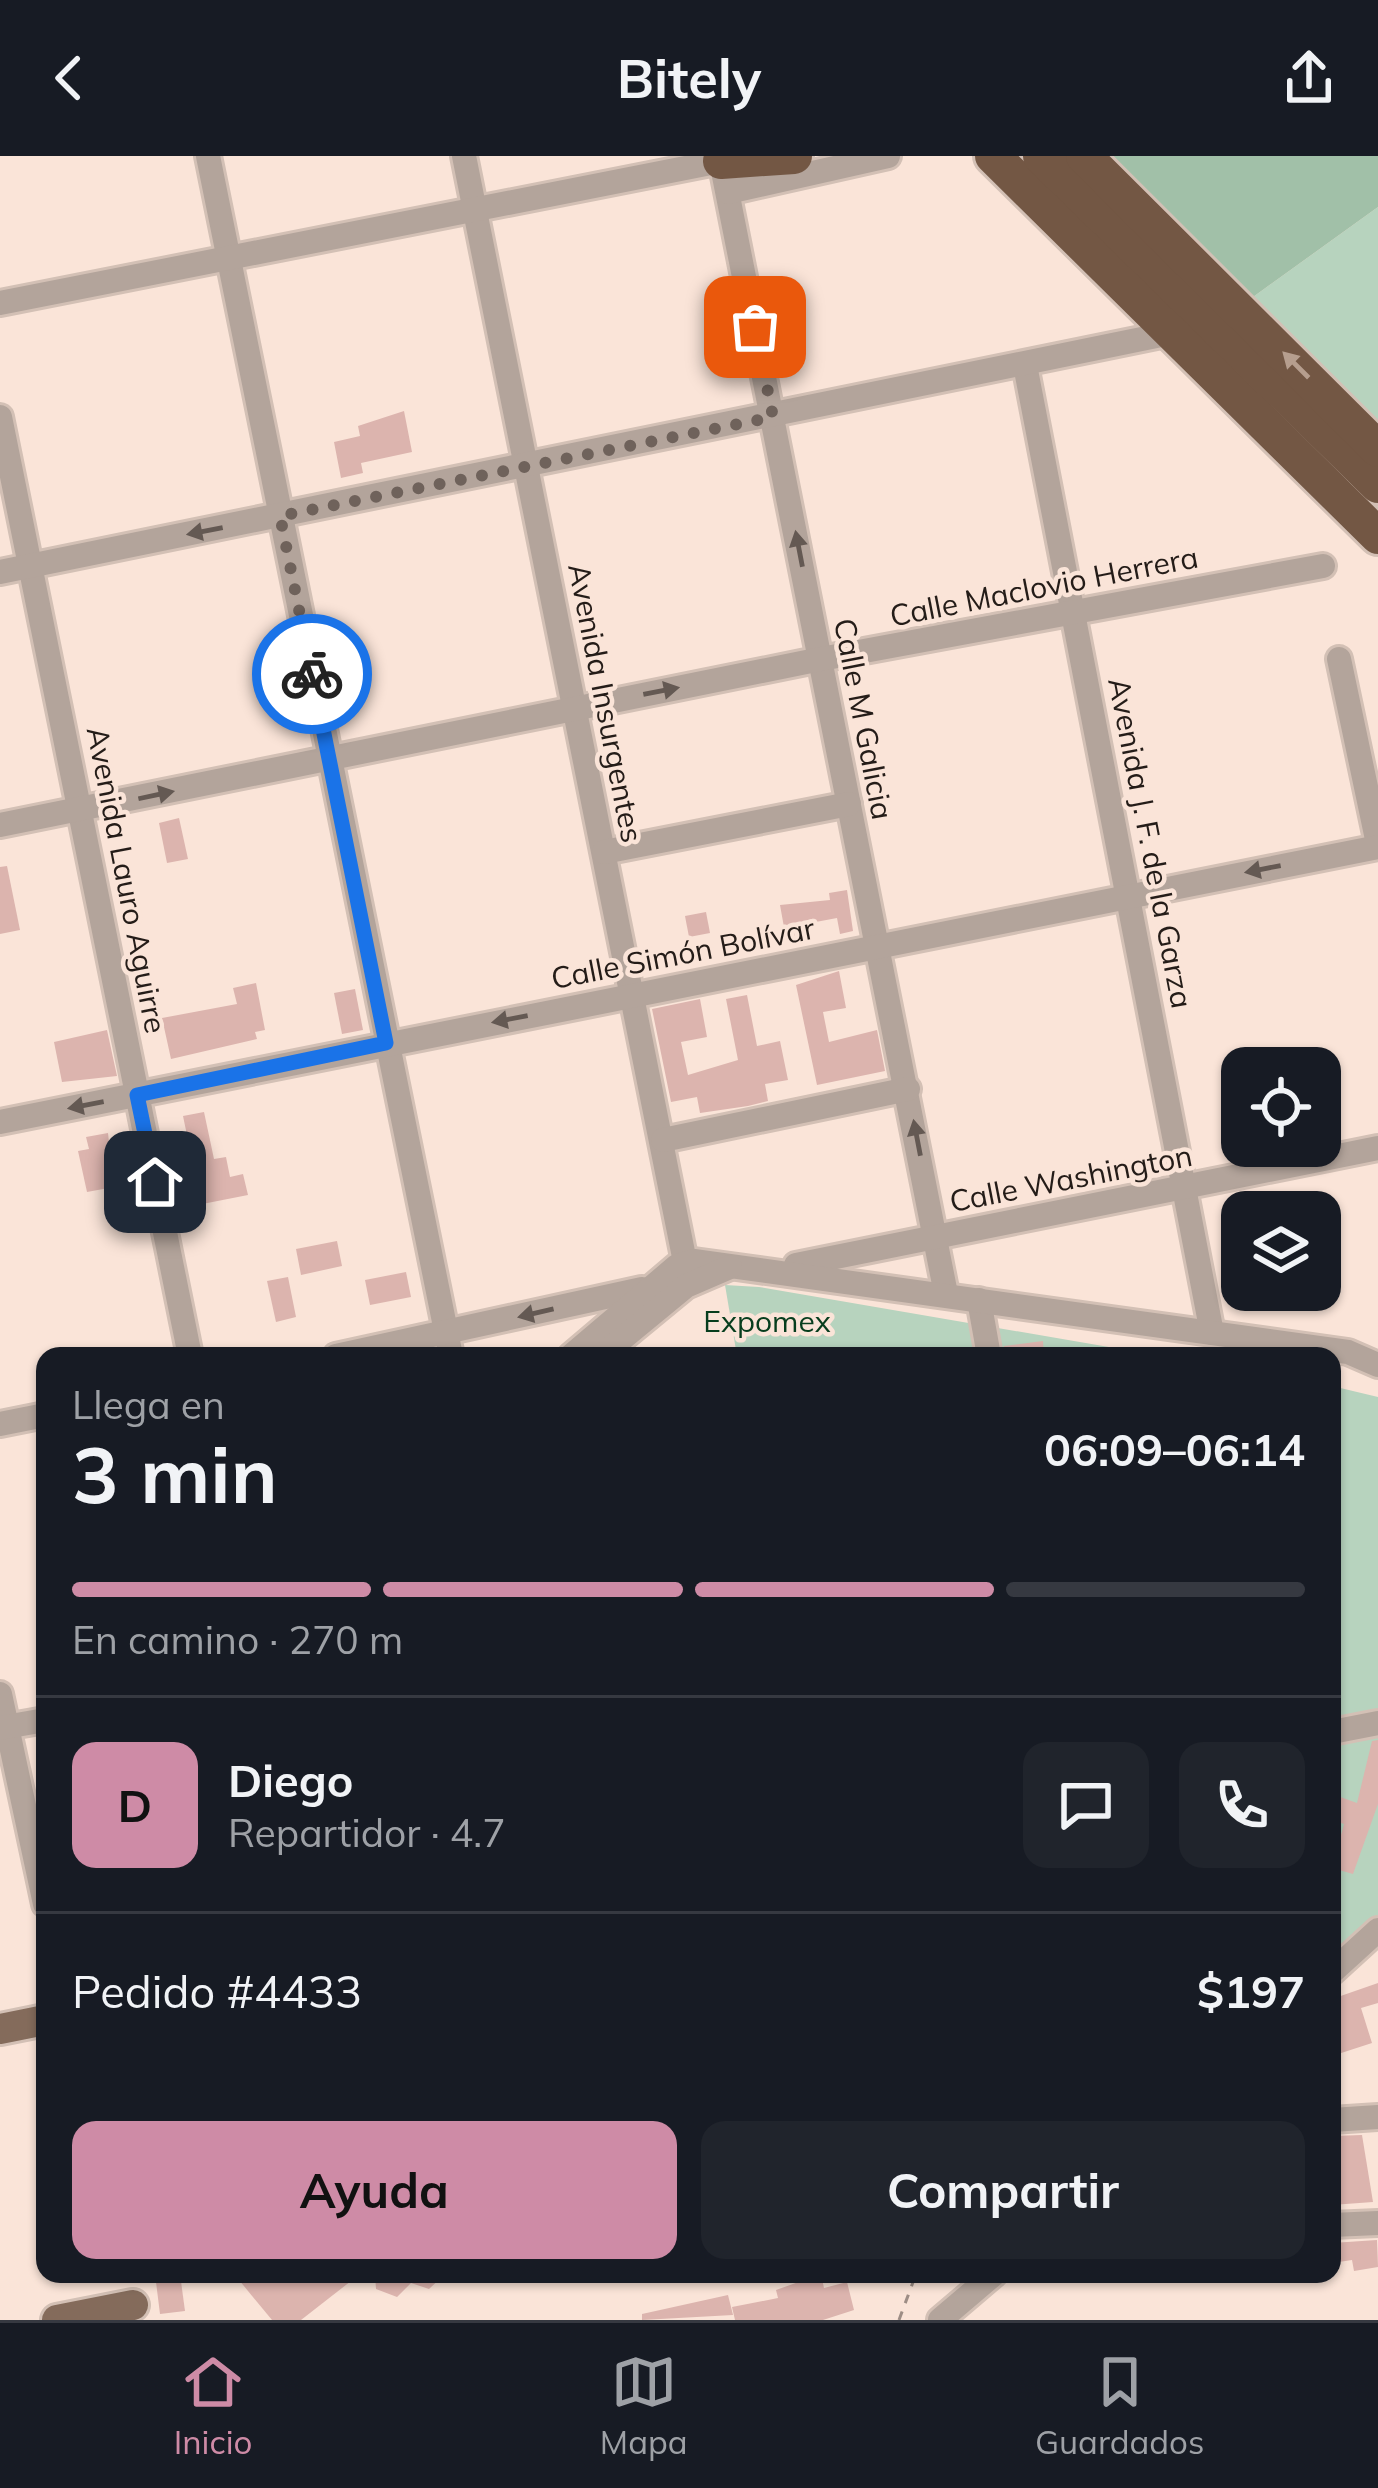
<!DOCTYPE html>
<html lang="es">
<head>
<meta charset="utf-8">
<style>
	:root { --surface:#171b24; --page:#20242c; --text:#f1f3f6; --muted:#9ea1a6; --line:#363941; --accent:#ce8ba6 }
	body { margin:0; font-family:Mulish,sans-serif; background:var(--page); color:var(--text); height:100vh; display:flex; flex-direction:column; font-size:45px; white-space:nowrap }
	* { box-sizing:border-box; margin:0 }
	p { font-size:39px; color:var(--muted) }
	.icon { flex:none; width:66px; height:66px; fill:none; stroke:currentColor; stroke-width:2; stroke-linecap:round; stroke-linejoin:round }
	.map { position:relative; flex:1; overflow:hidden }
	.drawer { position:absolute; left:36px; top:1191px; width:1305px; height:936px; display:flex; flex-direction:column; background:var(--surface); border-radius:24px; box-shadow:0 3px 9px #0004 }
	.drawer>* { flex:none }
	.tools { position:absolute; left:1221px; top:891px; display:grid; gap:24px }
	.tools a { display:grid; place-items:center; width:120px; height:120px; border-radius:24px; background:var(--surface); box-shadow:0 3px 9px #0004; font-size:60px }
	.pin { position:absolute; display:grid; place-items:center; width:102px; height:102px; color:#fff; margin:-51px; border-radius:24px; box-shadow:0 6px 18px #0006 }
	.courier { position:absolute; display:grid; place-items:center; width:120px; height:120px; margin:-60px; border:9px solid #1a73e8; border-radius:50%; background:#fff; color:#222; box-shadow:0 3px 15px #0007 }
	.summary em { font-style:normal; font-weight:700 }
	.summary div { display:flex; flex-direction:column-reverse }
	.summary { display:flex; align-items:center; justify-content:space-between; height:204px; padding:0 36px }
	h1 { font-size:78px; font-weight:700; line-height:90px }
	.bar { display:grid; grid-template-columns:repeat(4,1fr); gap:18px 12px; align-content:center; height:144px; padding:0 36px }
	.bar i { height:15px; border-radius:9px; background:var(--line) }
	.bar .on { background:var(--accent) }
	.bar p { grid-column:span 4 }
	.line { display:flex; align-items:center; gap:30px; padding:0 36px; border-top:3px solid var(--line) }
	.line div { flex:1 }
	.round { display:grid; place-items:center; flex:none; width:126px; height:126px; border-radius:24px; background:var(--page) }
	.action { display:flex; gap:24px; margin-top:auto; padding:24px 36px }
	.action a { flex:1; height:138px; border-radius:24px; background:var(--accent); color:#111; font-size:48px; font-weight:700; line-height:138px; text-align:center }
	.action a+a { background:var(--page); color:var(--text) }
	header { display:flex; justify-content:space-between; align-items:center; height:156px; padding:0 36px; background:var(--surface); font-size:54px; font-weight:700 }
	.dock { display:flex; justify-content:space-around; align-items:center; height:168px; border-top:3px solid var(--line); background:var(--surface); font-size:33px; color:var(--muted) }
	.dock a { display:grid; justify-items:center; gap:6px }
	.dock .on { color:var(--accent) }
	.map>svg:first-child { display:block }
	.green { fill:#b7d3be }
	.forest { fill:#a1c0a8 }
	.building { fill:#dcb4ae }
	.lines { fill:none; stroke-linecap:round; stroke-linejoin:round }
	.minor-casing { stroke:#d3c0b5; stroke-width:30 }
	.major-casing { stroke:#d3c0b5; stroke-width:36 }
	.highway-casing { stroke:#d3c0b5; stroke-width:42 }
	.path { stroke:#9d8d85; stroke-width:3; stroke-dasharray:9 9; stroke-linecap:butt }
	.minor { stroke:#b3a49b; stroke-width:24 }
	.major { stroke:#846b5b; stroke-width:30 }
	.highway { stroke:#735744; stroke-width:36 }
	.oneway { fill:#b69e8e }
	.oneway2 { fill:#645953 }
	.done { stroke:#6f625b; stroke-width:12; stroke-dasharray:0 21.6 }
	.route { stroke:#1a73e8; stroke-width:15 }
	.labels { text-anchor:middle; stroke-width:9; stroke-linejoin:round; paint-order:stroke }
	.street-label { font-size:30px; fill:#241c18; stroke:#fae4d8 }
	.park-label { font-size:30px; fill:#073d1d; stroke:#fae4d8 }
</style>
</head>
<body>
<header><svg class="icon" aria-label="back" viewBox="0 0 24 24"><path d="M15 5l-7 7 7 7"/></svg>Bitely<svg class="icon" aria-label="share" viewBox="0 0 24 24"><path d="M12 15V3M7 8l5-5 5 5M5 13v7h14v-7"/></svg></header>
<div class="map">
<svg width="1378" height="2164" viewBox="0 0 1378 2164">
	<rect width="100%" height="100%" fill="#fae4d8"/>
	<!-- green -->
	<g class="green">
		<polygon points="1378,51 1378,265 1253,141"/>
		<polygon points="725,1129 759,1131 1161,1200 737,1200"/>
		<polygon points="1332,1230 1378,1241 1378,1759 1332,1802"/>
	</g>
	<!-- forest -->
	<polygon class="forest" points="1113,0 1378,0 1378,51 1253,141"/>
	<!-- building -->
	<g class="building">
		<polygon points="404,255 412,296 361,307 363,317 341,322 334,286 360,280 358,270"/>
		<polygon points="179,662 188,703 167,707 159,667"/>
		<polygon points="7,710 20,774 0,778 0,711"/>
		<polygon points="847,734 853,775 840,778 837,762 805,768 808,784 787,788 780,749 830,744 829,737"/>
		<polygon points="706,756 710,777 689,781 685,760"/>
		<polygon points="839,815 846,852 823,856 829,886 877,874 885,915 817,929 796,829"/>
		<polygon points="256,827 265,874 255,876 257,883 171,903 162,862 237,848 233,832"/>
		<polygon points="355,833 363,874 342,878 334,837"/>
		<polygon points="747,839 757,890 780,885 788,924 765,928 768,945 748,950 700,957 697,941 671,946 652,853 700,843 707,881 681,886 688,919 738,904 726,843"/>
		<polygon points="107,874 117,920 62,926 54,886"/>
		<polygon points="204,956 214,1003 226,1001 230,1021 243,1018 248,1039 177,1053 169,1013 193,1008 183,960"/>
		<polygon points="108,977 114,1031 87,1036 78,995 89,993 86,981"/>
		<polygon points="337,1085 342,1110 301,1119 296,1093"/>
		<polygon points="406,1116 411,1141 370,1149 365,1124"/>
		<polygon points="288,1121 296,1161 276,1166 267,1125"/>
		<polygon points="1043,1185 1044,1200 1005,1200 1004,1190"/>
		<polygon points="1378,1584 1378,1648 1353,1718 1332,1712 1344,1668 1332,1664 1332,1638 1357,1647 1372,1585"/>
		<polygon points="1378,1827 1378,1847 1361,1852 1372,1887 1332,1900 1332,1843"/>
		<polygon points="1362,1979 1373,2046 1332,2049 1332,1980"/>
		<polygon points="1377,2084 1378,2111 1354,2115 1352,2104 1332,2107 1332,2087"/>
		<polygon points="155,2118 180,2118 185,2155 160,2158"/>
		<polygon points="234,2118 360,2118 301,2164 272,2164"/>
		<polygon points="375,2118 445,2118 429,2133 411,2127 397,2141 376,2133"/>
		<polygon points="821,2118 824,2132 847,2126 854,2154 823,2164 735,2164 732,2151 778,2142 776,2134"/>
		<polygon points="728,2139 733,2159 642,2164 642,2158"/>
	</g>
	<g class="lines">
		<defs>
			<g id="minor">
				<polyline points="208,0 451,1200"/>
				<polyline points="464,0 685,1106"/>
				<polyline points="720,0 946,1138"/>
				<polyline points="728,36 888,0"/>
				<polyline points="0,147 721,5"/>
				<polyline points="1025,209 1212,1177"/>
				<polyline points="0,261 190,1200"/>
				<polyline points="0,416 1171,177"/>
				<polyline points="1339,503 1378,688"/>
				<polyline points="0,669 821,503 1323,410"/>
				<polyline points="604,696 849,648"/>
				<polyline points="0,966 1378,691"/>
				<polyline points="663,984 908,933"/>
				<polyline points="796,1109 1378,992"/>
				<polyline points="979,1144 989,1200"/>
				<polyline points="336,1200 642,1133"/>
				<polyline points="571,1200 677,1110 694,1105 1348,1196 1378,1209"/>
				<polyline points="601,1200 686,1130 730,1111"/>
				<polyline points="0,1268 45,1259"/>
				<polyline points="0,1538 45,1748"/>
				<polyline points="0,1572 45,1564"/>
				<polyline points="1332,1576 1378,1567"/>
				<polyline points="1332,1816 1378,1774"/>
				<polyline points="1332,1964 1378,1961"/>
				<polyline points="1332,2069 1378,2067"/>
				<polyline points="940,2164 994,2118"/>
			</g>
			<g id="major">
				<polyline points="0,1873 45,1864"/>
				<polyline points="57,2164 133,2149"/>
			</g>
			<g id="highway">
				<polyline points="993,0 1378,380"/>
				<polyline points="1041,0 1378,329"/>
				<polyline points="1084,0 1378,293"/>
				<polyline points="721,5 794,0"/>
			</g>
		</defs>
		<!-- minor casing -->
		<use href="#minor" class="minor-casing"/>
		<!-- major casing -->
		<use href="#major" class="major-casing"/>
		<!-- highway casing -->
		<use href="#highway" class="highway-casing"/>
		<!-- path -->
		<polyline class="path" points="899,2164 916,2118"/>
		<!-- minor -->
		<use href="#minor" class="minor"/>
		<!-- major -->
		<use href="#major" class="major"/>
		<!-- highway -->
		<use href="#highway" class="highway"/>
	</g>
	<!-- one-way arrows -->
	<defs><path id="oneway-solid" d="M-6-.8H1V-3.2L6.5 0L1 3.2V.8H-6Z" transform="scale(3)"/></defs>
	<use class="oneway" href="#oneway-solid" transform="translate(1296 209) rotate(-135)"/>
	<g class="oneway2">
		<use href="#oneway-solid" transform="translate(205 375) rotate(169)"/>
		<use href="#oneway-solid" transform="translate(799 393) rotate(-101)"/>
		<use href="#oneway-solid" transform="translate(661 535) rotate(-11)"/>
		<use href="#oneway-solid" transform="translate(156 639) rotate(-12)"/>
		<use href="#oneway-solid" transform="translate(1263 713) rotate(169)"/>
		<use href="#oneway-solid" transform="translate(510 863) rotate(169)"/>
		<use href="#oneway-solid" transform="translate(86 949) rotate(169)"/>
		<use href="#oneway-solid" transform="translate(917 982) rotate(-101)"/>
		<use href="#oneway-solid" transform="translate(536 1157) rotate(167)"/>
	</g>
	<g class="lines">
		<!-- done -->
		<polyline class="done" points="312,518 280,360 773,261 755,171"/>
		<!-- route -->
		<polyline class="route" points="155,1026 137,939 386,887 312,518"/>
	</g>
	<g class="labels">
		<!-- street labels -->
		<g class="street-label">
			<text transform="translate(1044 431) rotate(-11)" y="10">Calle Maclovio Herrera</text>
			<text transform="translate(605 547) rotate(79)" y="10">Avenida Insurgentes</text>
			<text transform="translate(863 563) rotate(79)" y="10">Calle M Galicia</text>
			<text transform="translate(1150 687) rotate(79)" y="10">Avenida J. F. de la Garza</text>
			<text transform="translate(126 724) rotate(79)" y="10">Avenida Lauro Aguirre</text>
			<text transform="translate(683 798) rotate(-11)" y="10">Calle Simón Bolívar</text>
			<text transform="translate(1071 1023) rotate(-11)" y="10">Calle Washington</text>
		</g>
		<!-- park labels -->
		<g class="park-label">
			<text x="767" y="1176">Expomex</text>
		</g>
	</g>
</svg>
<div class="tools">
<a><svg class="icon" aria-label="locate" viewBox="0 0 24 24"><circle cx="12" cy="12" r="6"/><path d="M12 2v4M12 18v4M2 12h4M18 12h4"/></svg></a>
<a><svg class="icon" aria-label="layers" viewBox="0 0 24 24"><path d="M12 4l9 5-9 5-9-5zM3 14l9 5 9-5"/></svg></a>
</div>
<div class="pin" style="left:755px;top:171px;background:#ea580c"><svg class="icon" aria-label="bag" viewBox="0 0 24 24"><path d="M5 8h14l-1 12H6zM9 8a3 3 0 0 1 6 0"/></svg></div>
<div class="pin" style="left:155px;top:1026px;background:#1f2937"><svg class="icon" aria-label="home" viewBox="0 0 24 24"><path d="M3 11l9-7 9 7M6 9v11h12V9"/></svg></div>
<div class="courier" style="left:312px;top:518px"><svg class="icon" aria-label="bike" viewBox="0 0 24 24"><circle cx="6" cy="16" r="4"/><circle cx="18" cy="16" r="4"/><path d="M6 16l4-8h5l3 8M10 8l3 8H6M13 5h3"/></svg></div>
<section class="drawer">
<div class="summary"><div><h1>3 min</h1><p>Llega en</p></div><em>06:09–06:14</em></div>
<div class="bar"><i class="on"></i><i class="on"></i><i class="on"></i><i></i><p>En camino · 270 m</p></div>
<div class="line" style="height:216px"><b class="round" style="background:var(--accent);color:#111">D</b><div><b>Diego</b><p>Repartidor · 4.7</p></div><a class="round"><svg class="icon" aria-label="chat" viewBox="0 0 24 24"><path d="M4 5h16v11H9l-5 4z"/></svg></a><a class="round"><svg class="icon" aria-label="phone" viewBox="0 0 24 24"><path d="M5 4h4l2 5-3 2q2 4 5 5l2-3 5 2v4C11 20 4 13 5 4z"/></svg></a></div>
<div class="line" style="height:156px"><div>Pedido #4433</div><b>$197</b></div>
<div class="action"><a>Ayuda</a><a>Compartir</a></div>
</section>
</div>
<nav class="dock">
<a class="on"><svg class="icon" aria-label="home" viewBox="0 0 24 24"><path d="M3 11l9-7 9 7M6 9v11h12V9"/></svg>Inicio</a>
<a><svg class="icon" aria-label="map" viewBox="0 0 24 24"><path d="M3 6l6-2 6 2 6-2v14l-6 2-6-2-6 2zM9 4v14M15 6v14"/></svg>Mapa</a>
<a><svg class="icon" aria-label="saved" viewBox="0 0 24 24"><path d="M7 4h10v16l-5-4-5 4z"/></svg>Guardados</a>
</nav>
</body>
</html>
